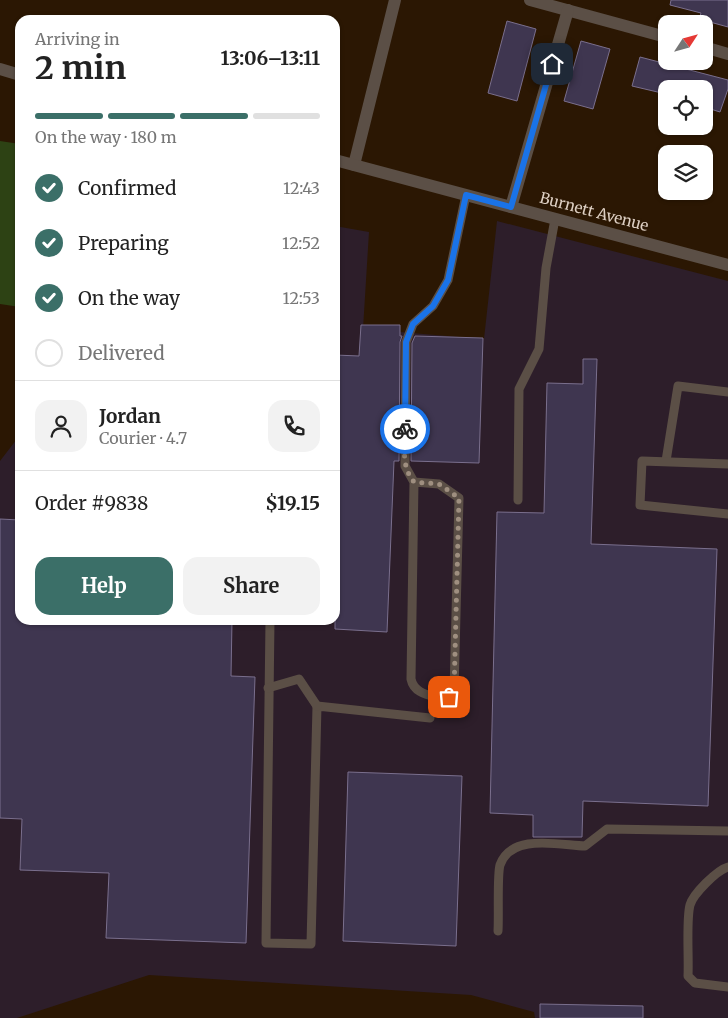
<!DOCTYPE html>
<html lang="en">
<head>
<meta charset="utf-8">
<style>
	:root { --surface:#fff; --page:#f2f2f2; --text:#222; --muted:#767676; --line:#e0e0e0; --accent:#3b6f68 }
	body { margin:0; font-family:Merriweather,serif; background:var(--page); color:var(--text); height:100vh; display:flex; flex-direction:column; font-size:19px; white-space:nowrap }
	* { box-sizing:border-box; margin:0 }
	p { font-size:16px; color:var(--muted) }
	.icon { flex:none; width:28px; height:28px; fill:none; stroke:currentColor; stroke-width:2; stroke-linecap:round; stroke-linejoin:round }
	.map { position:relative; flex:1; overflow:hidden }
	.details { position:absolute; left:15px; top:15px; width:325px; height:610px; display:flex; flex-direction:column; background:var(--surface); border-radius:15px; box-shadow:0 1px 4px #0004 }
	.details>* { flex:none }
	.needle { width:32px; rotate:54deg }
	.tools { position:absolute; left:658px; top:15px; display:grid; gap:10px }
	.tools a { display:grid; place-items:center; width:55px; height:55px; border-radius:10px; background:var(--surface); box-shadow:0 1px 4px #0004; font-size:25px }
	.pin { position:absolute; display:grid; place-items:center; width:42px; height:42px; color:#fff; margin:-21px; border-radius:10px; box-shadow:0 2px 8px #0006 }
	.courier { position:absolute; display:grid; place-items:center; width:50px; height:50px; margin:-25px; border:4px solid #1a73e8; border-radius:50%; background:#fff; color:#222; box-shadow:0 1px 6px #0007 }
	.summary em { font-style:normal; font-weight:700 }
	.summary div { display:flex; flex-direction:column-reverse }
	.summary { display:flex; align-items:center; justify-content:space-between; height:85px; padding:0 20px }
	h1 { font-size:32px; font-weight:700; line-height:38px }
	.bar { display:grid; grid-template-columns:repeat(4,1fr); gap:8px 5px; align-content:center; height:60px; padding:0 20px }
	.bar i { height:6px; border-radius:4px; background:var(--line) }
	.bar .on { background:var(--accent) }
	.bar p { grid-column:span 4 }
	.line { display:flex; align-items:center; gap:12px; padding:0 20px; border-top:1px solid var(--line) }
	.line div { flex:1 }
	.round { display:grid; place-items:center; flex:none; width:52px; height:52px; border-radius:15px; background:var(--page) }
	ol { padding:0 20px; list-style:none }
	li { display:flex; align-items:center; gap:15px; height:55px }
	li p { margin-inline-start:auto }
	li .icon { padding:5px; border-radius:50%; background:var(--accent); color:#fff; stroke-width:4 }
	li:last-child { color:var(--muted) }
	li i { width:28px; height:28px; border:2px solid var(--line); border-radius:50% }
	.button { display:flex; gap:10px; margin-top:auto; padding:10px 20px }
	.button a { flex:1; height:58px; border-radius:15px; background:var(--accent); color:#fff; font-size:20px; font-weight:700; line-height:58px; text-align:center }
	.button a+a { background:var(--page); color:var(--text) }
	.map>svg:first-child { display:block }
	.industrial { fill:#2d1e2a }
	.green { fill:#2d4214 }
	.building { fill:#3f3650; stroke:#7a6f8d }
	.lines { fill:none; stroke-linecap:round; stroke-linejoin:round }
	.service { stroke:#5b4f46; stroke-width:9 }
	.minor { stroke:#5b4f46; stroke-width:12 }
	.tertiary { stroke:#5b4f46; stroke-width:12 }
	.done { stroke:#9f8f80; stroke-width:5; stroke-dasharray:0 9 }
	.route { stroke:#1a73e8; stroke-width:6 }
	.labels { text-anchor:middle; stroke-width:4; stroke-linejoin:round; paint-order:stroke }
	.street-label { font-size:15px; fill:#ddcfc3; stroke:#2b1703 }
</style>
</head>
<body>
<div class="map">
<svg width="728" height="1018" viewBox="0 0 728 1018">
	<rect width="100%" height="100%" fill="#2b1703"/>
	<!-- industrial -->
	<polygon class="industrial" points="497,221 728,281 728,1018 535,1018 534,1012 471,995 149,975 17,1018 0,1018 0,461 20,435 20,620 335,620 335,226 369,232 363,329 484,339"/>
	<!-- green -->
	<polygon class="green" points="0,141 20,144 20,307 0,304"/>
	<!-- building -->
	<g class="building">
		<polygon points="671,0 728,0 728,27 699,19 701,13 670,5"/>
		<polygon points="507,21 536,29 517,101 488,93"/>
		<polygon points="581,41 610,49 593,109 564,101"/>
		<polygon points="640,57 728,80 728,89 720,112 704,107 708,89 666,89 666,94 632,86"/>
		<polygon points="361,325 400,325 400,336 402,336 400,342 399,461 394,461 387,632 335,629 335,355 359,356"/>
		<polygon points="415,336 483,338 479,463 411,461 412,343"/>
		<polygon points="583,359 597,359 591,544 717,549 708,806 583,801 582,837 533,837 533,815 490,813 497,512 544,513 547,383 583,384"/>
		<polygon points="0,519 20,520 20,620 232,620 231,676 255,677 246,943 106,938 109,873 20,870 22,819 0,818"/>
		<polygon points="348,772 462,776 456,946 343,941"/>
		<polygon points="540,1004 643,1006 643,1018 540,1018"/>
	</g>
	<g class="lines">
		<!-- service -->
		<g class="service">
			<polyline points="666,461 678,386 728,392"/>
			<polyline points="728,464 642,461 640,505 728,514"/>
			<path d="M414 482 439 484 459 498 454 692 443 699C430 695 414 694 411 679L414 482 405 466 406 342 413 324 433 306 448 280 466 195"/>
			<polyline points="518,500 519,389 539,349 546,268 555,219"/>
			<polyline points="270,620 266,943 311,944 317,706 430,718"/>
			<polyline points="268,688 299,679 317,706"/>
			<path d="M728 867C717 870 693 894 690 905 686 920 689 958 688 976L695 983 728 987"/>
			<path d="M498 931C499 917 497 875 500 865 511 833 559 845 585 846L607 829 728 831"/>
		</g>
		<!-- minor -->
		<g class="minor">
			<polyline points="530,0 666,37"/>
			<polyline points="704,47 728,54"/>
			<polyline points="354,165 395,0"/>
			<polyline points="511,207 568,10"/>
		</g>
		<!-- tertiary -->
		<g class="tertiary">
			<polyline points="0,69 20,75"/>
			<polyline points="335,160 728,265"/>
		</g>
	</g>
	<g class="lines">
		<!-- done -->
		<path class="done" d="M405 429C405 449 401 466 414 482L439 484 459 498 454 692 449 697"/>
		<!-- route -->
		<polyline class="route" points="405,429 406,342 413,324 433,306 448,280 466,195 511,207 552,64"/>
	</g>
	<g class="labels">
		<!-- street labels -->
		<g class="street-label">
			<text transform="translate(594 212) rotate(15)" y="5">Burnett Avenue</text>
		</g>
	</g>
</svg>
<div class="tools">
<a><svg class="needle" viewBox="-14 -14 28 28"><path d="M0-13l5 13h-10z" fill="#e53935"/><path d="M0 13l5-13h-10z" fill="#767676"/></svg></a>
<a><svg class="icon" aria-label="locate" viewBox="0 0 24 24"><circle cx="12" cy="12" r="6"/><path d="M12 2v4M12 18v4M2 12h4M18 12h4"/></svg></a>
<a><svg class="icon" aria-label="layers" viewBox="0 0 24 24"><path d="M12 4l9 5-9 5-9-5zM3 14l9 5 9-5"/></svg></a>
</div>
<div class="pin" style="left:449px;top:697px;background:#ea580c"><svg class="icon" aria-label="bag" viewBox="0 0 24 24"><path d="M5 8h14l-1 12H6zM9 8a3 3 0 0 1 6 0"/></svg></div>
<div class="pin" style="left:552px;top:64px;background:#1f2937"><svg class="icon" aria-label="home" viewBox="0 0 24 24"><path d="M3 11l9-7 9 7M6 9v11h12V9"/></svg></div>
<div class="courier" style="left:405px;top:429px"><svg class="icon" aria-label="bike" viewBox="0 0 24 24"><circle cx="6" cy="16" r="4"/><circle cx="18" cy="16" r="4"/><path d="M6 16l4-8h5l3 8M10 8l3 8H6M13 5h3"/></svg></div>
<section class="details">
<div class="summary"><div><h1>2 min</h1><p>Arriving in</p></div><em>13:06–13:11</em></div>
<div class="bar"><i class="on"></i><i class="on"></i><i class="on"></i><i></i><p>On the way · 180 m</p></div>
<ol>
<li><svg class="icon" aria-label="check" viewBox="0 0 24 24"><path d="M5 12l5 5 9-10"/></svg>Confirmed<p>12:43</p></li>
<li><svg class="icon" aria-label="check" viewBox="0 0 24 24"><path d="M5 12l5 5 9-10"/></svg>Preparing<p>12:52</p></li>
<li><svg class="icon" aria-label="check" viewBox="0 0 24 24"><path d="M5 12l5 5 9-10"/></svg>On the way<p>12:53</p></li>
<li><i></i>Delivered</li>
</ol>
<div class="line" style="height:90px"><a class="round"><svg class="icon" aria-label="person" viewBox="0 0 24 24"><circle cx="12" cy="8" r="4"/><path d="M4 21q1-7 8-7t8 7"/></svg></a><div><b>Jordan</b><p>Courier · 4.7</p></div><a class="round"><svg class="icon" aria-label="phone" viewBox="0 0 24 24"><path d="M5 4h4l2 5-3 2q2 4 5 5l2-3 5 2v4C11 20 4 13 5 4z"/></svg></a></div>
<div class="line" style="height:65px"><div>Order #9838</div><b>$19.15</b></div>
<div class="button"><a>Help</a><a>Share</a></div>
</section>
</div>
</body>
</html>
